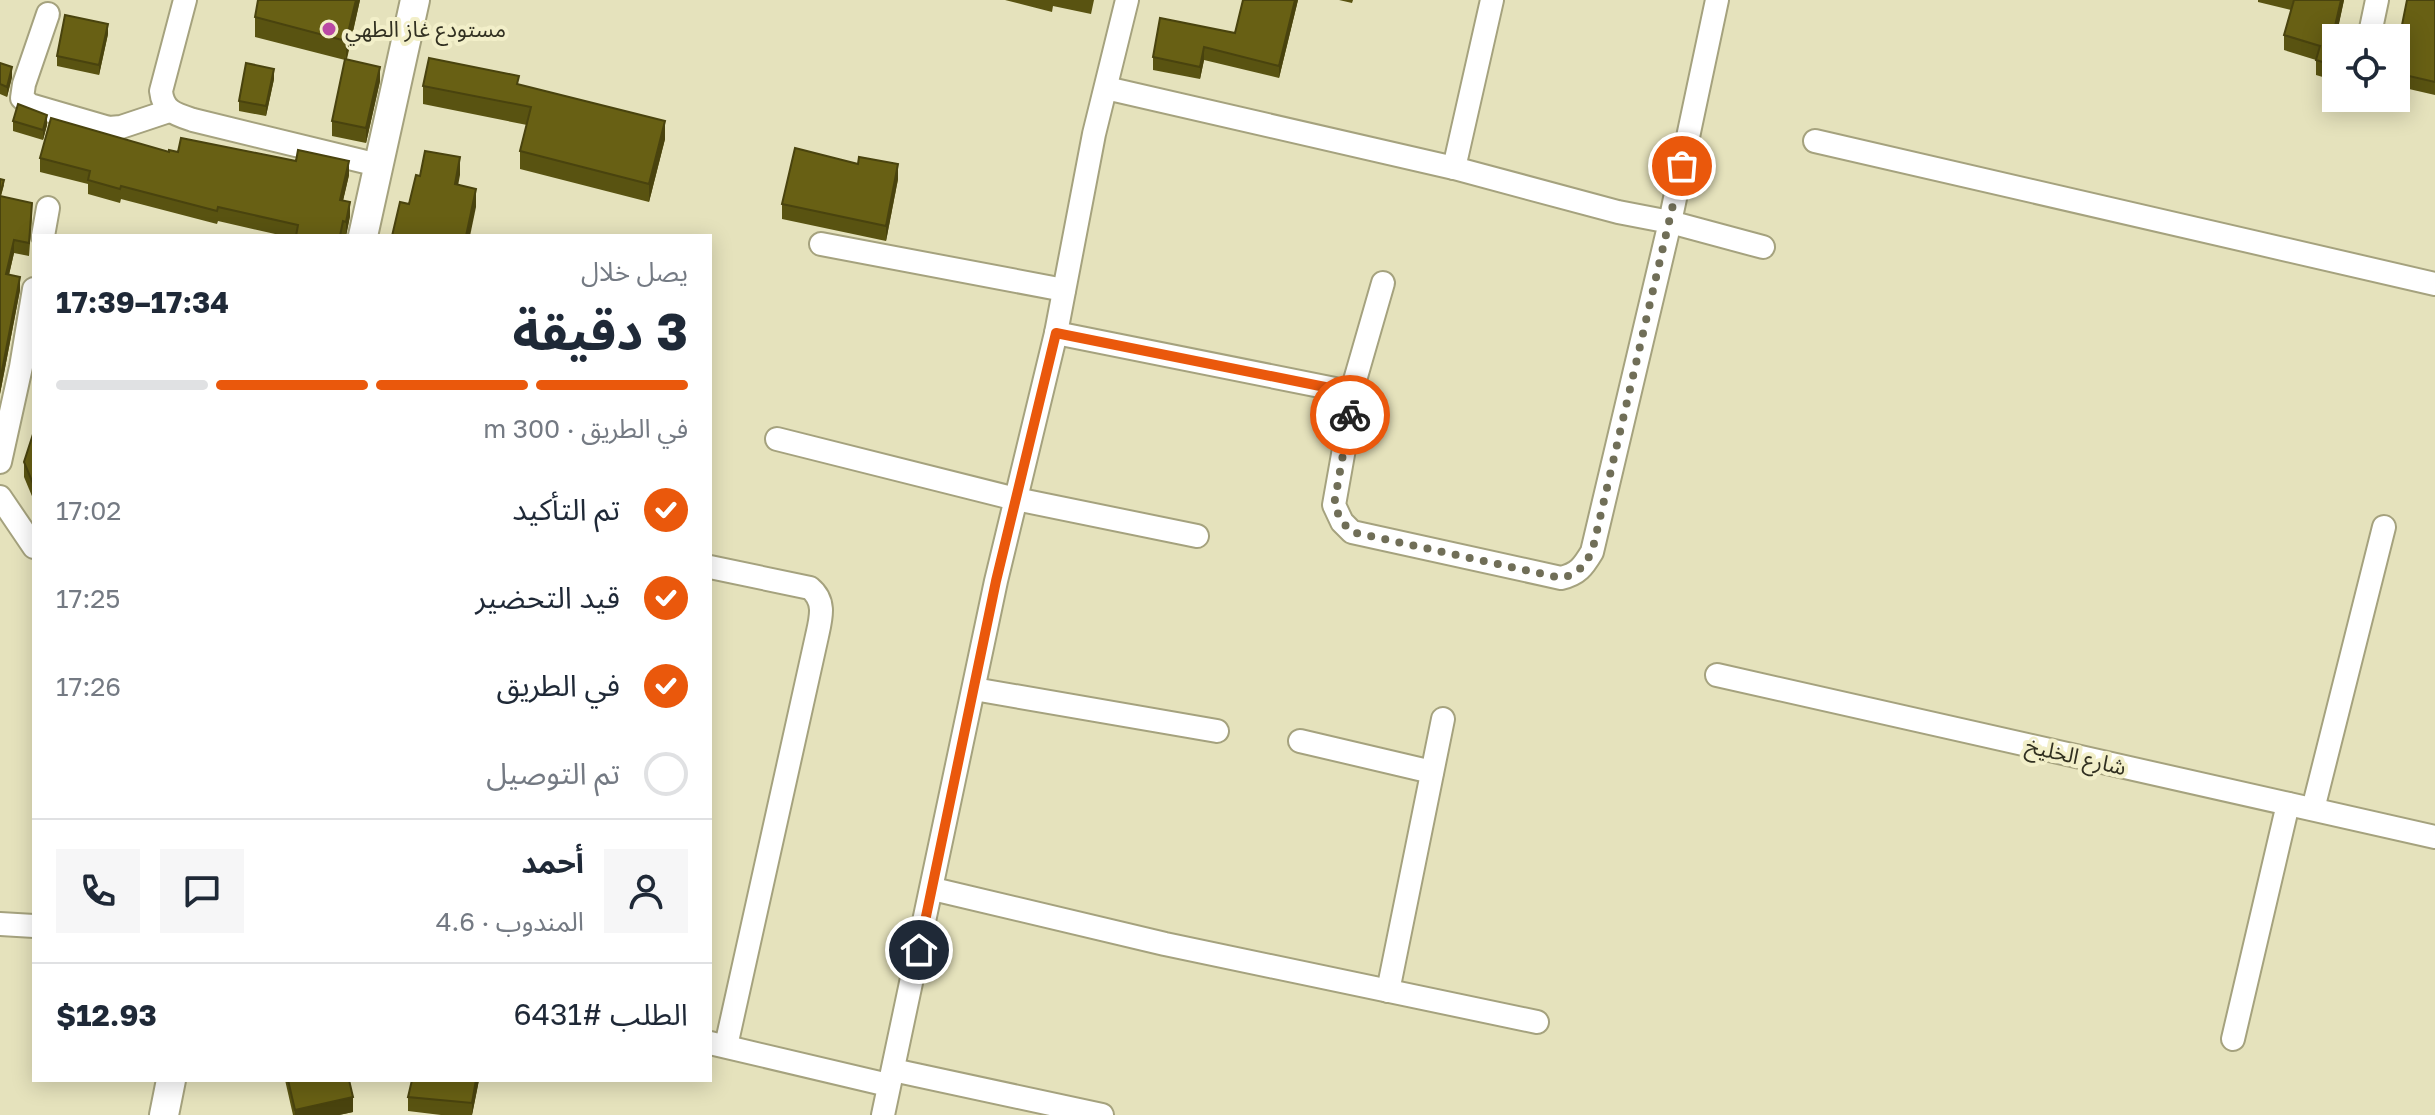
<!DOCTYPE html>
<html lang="ar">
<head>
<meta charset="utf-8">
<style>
	:root { --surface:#fff; --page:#f6f6f7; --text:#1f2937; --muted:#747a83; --line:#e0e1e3; --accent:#ea580c }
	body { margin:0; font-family:"Golos Text","Noto Sans Arabic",sans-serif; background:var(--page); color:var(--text); direction:rtl; height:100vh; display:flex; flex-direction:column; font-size:30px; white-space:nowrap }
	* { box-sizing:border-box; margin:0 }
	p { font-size:26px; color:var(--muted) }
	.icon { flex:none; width:44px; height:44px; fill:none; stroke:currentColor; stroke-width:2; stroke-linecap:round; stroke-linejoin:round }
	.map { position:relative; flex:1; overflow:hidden; direction:ltr }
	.sheet { position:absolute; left:32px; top:234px; width:680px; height:848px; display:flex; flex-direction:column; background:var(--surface); border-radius:0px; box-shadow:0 4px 20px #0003; direction:rtl }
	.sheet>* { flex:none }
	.controls { position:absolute; left:2322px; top:24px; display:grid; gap:16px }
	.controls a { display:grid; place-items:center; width:88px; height:88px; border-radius:0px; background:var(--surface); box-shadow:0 4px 20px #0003; font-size:40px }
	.pin { position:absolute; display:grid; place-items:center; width:68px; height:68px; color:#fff; margin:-34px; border:4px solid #fff; border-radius:50%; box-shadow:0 2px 8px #0007 }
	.courier { position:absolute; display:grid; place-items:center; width:80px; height:80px; margin:-40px; border:6px solid #ea580c; border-radius:50%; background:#fff; color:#222; box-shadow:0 2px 10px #0007 }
	.head em { font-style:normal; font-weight:700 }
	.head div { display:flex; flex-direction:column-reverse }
	.head { display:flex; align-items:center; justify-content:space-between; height:136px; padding:0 24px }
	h1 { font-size:52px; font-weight:700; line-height:60px }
	.bar { display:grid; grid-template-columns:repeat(4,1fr); gap:12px 8px; align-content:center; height:96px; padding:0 24px }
	.bar i { height:10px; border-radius:6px; background:var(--line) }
	.bar .active { background:var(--accent) }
	.bar p { grid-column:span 4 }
	.line { display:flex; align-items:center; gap:20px; padding:0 24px; border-top:2px solid var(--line) }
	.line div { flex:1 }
	.round { display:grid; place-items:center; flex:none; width:84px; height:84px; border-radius:0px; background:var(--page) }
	ol { padding:0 24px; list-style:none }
	li { display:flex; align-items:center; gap:24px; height:88px }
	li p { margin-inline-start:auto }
	li .icon { padding:8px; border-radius:50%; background:var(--accent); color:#fff; stroke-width:4 }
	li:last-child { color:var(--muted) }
	li i { width:44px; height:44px; border:4px solid var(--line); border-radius:50% }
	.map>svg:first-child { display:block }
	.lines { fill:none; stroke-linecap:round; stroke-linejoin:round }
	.minor-casing { stroke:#a5a27e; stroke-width:26 }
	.tertiary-casing { stroke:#a5a27e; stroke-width:32 }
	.minor { stroke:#fff; stroke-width:22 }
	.tertiary { stroke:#fff; stroke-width:28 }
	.wall { fill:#595311 }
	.shaded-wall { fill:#49430e }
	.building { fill:#686014; stroke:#49430e; stroke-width:2 }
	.done { stroke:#706e57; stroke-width:8; stroke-dasharray:0 14.4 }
	.route { stroke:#ea580c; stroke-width:10 }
	.poi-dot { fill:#ba49a5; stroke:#f2efc9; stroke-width:3 }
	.labels { text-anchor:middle; stroke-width:8; stroke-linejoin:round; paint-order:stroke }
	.poi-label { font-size:22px; fill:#313021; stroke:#f2efc9; text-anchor:start }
	.street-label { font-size:22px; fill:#313021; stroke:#f2efc9 }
</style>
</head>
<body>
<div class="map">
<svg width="2435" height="1115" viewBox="0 0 2435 1115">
	<rect width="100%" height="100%" fill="#e5e2bc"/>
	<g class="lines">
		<defs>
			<g id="minor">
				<path d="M185 0 161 91C163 111 175 114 193 120L378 165"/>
				<polyline points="1717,0 1670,222 1763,247"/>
				<polyline points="48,14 24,84 22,98 30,105 109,128 121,127 169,111"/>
				<polyline points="2369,38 2377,0"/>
				<polyline points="1815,141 2435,284"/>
				<polyline points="1454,168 1492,0"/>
				<polyline points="43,236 48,208"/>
				<polyline points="821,244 1064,290"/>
				<path d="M1056 333 1335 389C1348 395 1349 401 1350 415L1334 505 1342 522 1352 532 1561 578C1578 574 1583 567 1592 552L1670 222 1618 212 1454 168 1106 88"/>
				<polyline points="1349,401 1383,283"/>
				<polyline points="777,439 1016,499 1197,536"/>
				<polyline points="0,462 21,367 34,289"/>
				<polyline points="0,497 34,547"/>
				<path d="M710 567 810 588C826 601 821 618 817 636L726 1046"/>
				<polyline points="1717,675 2435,837"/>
				<polyline points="974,689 1217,731"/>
				<polyline points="1300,741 1432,772"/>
				<polyline points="2313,809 2384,527"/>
				<polyline points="933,889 1165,944 1537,1022"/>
				<polyline points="0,924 34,926"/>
				<polyline points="1388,991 1443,719"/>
				<polyline points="2233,1039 2288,804"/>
				<polyline points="710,1043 888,1085"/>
				<polyline points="893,1070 1102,1115"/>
				<polyline points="883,1115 996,581 1056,333 1094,134 1127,0"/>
			</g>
			<g id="tertiary">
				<polyline points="363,236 415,0"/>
				<polyline points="164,1115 171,1080"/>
			</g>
		</defs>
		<!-- minor casing -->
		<use href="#minor" class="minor-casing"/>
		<!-- tertiary casing -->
		<use href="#tertiary" class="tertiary-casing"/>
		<!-- minor -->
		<use href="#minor" class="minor"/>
		<!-- tertiary -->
		<use href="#tertiary" class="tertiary"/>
	</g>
	<!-- wall -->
	<g class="wall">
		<polygon points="360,0 347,59 380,81 366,143 332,136 332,121 345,60 255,37 255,17"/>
		<polygon points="1005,0 1094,0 1091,14 1053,6 1052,12"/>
		<polygon points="1243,0 1298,0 1279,78 1204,60 1200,79 1153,70 1153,57 1235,33"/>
		<polygon points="1339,0 1353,0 1352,3"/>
		<polygon points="2258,0 2344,0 2338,27 2349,38 2336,38 2336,81 2316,75 2316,60 2284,50 2284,35 2291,10 2258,2"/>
		<polygon points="2435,0 2435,95 2396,86 2396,73 2404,38 2402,37 2402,25"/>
		<polygon points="108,34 99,75 57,66 57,56"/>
		<polygon points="0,63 12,77 7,97 0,94"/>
		<polygon points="274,79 266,116 239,111 239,101"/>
		<polygon points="519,84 665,139 649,202 520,169 520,151 527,125 423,104 423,86"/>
		<polygon points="13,121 47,125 43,140 13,131"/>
		<polygon points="169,152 349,175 343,200 350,216 346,236 284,236 218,221 217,224 121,199 120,203 88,194 88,184 40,172 40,158"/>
		<polygon points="0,179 4,185 1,196 32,216 29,256 14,253 9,275 20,290 0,394"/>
		<polygon points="898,179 886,241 782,219 782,204"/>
		<polygon points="34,431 34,501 24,477 24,462"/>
		<polygon points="285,1080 349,1080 353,1112 339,1115 293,1115"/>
		<polygon points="412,1080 479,1080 472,1115 441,1115 408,1111 408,1097"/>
	</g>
	<!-- shaded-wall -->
	<g class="shaded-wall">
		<polygon points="356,0 360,0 346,61 346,41"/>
		<polygon points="1295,0 1298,0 1279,78 1279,66"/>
		<polygon points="2341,0 2344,0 2336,38 2335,26"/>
		<polygon points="108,24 108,34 99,75 99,65"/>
		<polygon points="1204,47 1204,60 1200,79 1200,67"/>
		<polygon points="12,67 12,77 7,97 7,87"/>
		<polygon points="380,67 380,81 366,143 366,128"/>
		<polygon points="274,69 274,79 266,116 266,106"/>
		<polygon points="47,115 47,125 43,140 43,130"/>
		<polygon points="665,121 665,139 649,202 649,184"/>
		<polygon points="460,157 460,175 455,202 455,184"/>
		<polygon points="349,161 349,175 340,214 340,200"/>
		<polygon points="898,164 898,179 886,241 886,226"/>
		<polygon points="476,189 476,207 470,236 466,236"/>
		<polygon points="350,202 350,216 346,236 346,222"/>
		<polygon points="14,240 14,253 6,287 6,274"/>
		<polygon points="20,277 20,290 0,394 0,381"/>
		<polygon points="476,1080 479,1080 472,1115 472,1103"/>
		<polygon points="353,1097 353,1112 339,1115 295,1115 295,1110"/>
	</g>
	<!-- building -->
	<g class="building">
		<polygon points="258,0 356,0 346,41 255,17"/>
		<polygon points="1243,0 1295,0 1279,66 1204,47 1200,67 1153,57 1160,18 1235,33"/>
		<polygon points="2294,0 2341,0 2335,26 2349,30 2347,38 2336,38 2336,66 2316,60 2320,46 2284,35"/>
		<polygon points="2407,0 2435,0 2435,82 2396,73 2407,26 2402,25"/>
		<polygon points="65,15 108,24 99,65 57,56"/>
		<polygon points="429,58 519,76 517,84 665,121 649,184 520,151 531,107 423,86"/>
		<polygon points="345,59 380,67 366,128 332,121"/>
		<polygon points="0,63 12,67 7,87 0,84"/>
		<polygon points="246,63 274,69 266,106 239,101"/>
		<polygon points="18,104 47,115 43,130 13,121"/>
		<polygon points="51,118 169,152 169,150 178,152 181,138 296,161 298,150 349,161 340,200 350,202 346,222 343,221 340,236 296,236 298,225 218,207 217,211 121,186 120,189 88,180 90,171 40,158"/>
		<polygon points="795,148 858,164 859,157 898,164 886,226 782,204"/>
		<polygon points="425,151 460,157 455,184 476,189 466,236 392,236 400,202 409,204 416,175 420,176"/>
		<polygon points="0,179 4,180 0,195"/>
		<polygon points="0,196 32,203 29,243 14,240 6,274 20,277 0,381"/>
		<polygon points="34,431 34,486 24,462"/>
		<polygon points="288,1080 349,1080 353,1097 295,1110"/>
		<polygon points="412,1080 476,1080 472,1103 408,1097"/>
	</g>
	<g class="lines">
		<!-- done -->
		<path class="done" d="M1350 415 1334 505 1342 522 1352 532 1561 578C1578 574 1583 567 1592 552L1682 166"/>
		<!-- route -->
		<path class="route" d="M919 950 996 581 1056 333 1335 389C1347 395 1349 401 1350 415"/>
	</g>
	<!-- markers -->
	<circle class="poi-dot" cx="329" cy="29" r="8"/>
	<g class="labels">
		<!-- poi labels -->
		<g class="poi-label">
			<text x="345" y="37">مستودع غاز الطهي</text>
		</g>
		<!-- street labels -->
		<g class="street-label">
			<text transform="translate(2076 756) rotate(13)" y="8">شارع الخليخ</text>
		</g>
	</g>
</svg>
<div class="controls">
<a><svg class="icon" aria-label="locate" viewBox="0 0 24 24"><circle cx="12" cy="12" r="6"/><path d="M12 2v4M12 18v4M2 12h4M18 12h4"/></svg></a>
</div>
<div class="pin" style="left:1682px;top:166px;background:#ea580c"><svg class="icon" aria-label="bag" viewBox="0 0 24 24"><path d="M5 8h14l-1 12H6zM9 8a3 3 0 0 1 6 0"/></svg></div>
<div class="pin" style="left:919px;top:950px;background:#1f2937"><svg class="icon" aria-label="home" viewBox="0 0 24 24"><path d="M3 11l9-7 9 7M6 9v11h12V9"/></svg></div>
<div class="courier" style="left:1350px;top:415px"><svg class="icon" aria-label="bike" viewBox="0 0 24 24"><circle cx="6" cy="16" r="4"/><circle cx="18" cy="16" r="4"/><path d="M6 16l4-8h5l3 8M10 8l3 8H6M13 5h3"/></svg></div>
<section class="sheet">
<div class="head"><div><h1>3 دقيقة</h1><p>يصل خلال</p></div><em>17:34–17:39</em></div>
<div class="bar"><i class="active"></i><i class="active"></i><i class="active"></i><i></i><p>في الطريق · 300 m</p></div>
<ol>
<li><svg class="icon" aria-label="check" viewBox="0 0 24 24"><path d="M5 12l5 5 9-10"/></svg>تم التأكيد<p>17:02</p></li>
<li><svg class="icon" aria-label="check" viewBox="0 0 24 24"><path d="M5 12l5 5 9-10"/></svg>قيد التحضير<p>17:25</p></li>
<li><svg class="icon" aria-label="check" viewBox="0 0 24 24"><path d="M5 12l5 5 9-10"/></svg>في الطريق<p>17:26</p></li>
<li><i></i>تم التوصيل</li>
</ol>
<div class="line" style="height:144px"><a class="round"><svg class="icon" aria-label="person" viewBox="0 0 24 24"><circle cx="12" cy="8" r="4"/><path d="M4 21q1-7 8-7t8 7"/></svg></a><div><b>أحمد</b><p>المندوب · 4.6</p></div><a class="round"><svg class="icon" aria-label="chat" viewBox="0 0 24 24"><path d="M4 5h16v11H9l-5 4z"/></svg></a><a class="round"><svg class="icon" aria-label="phone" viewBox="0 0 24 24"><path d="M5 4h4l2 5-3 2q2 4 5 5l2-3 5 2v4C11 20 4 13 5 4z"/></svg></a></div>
<div class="line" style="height:104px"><div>الطلب #6431</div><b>$12.93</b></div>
</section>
</div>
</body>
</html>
